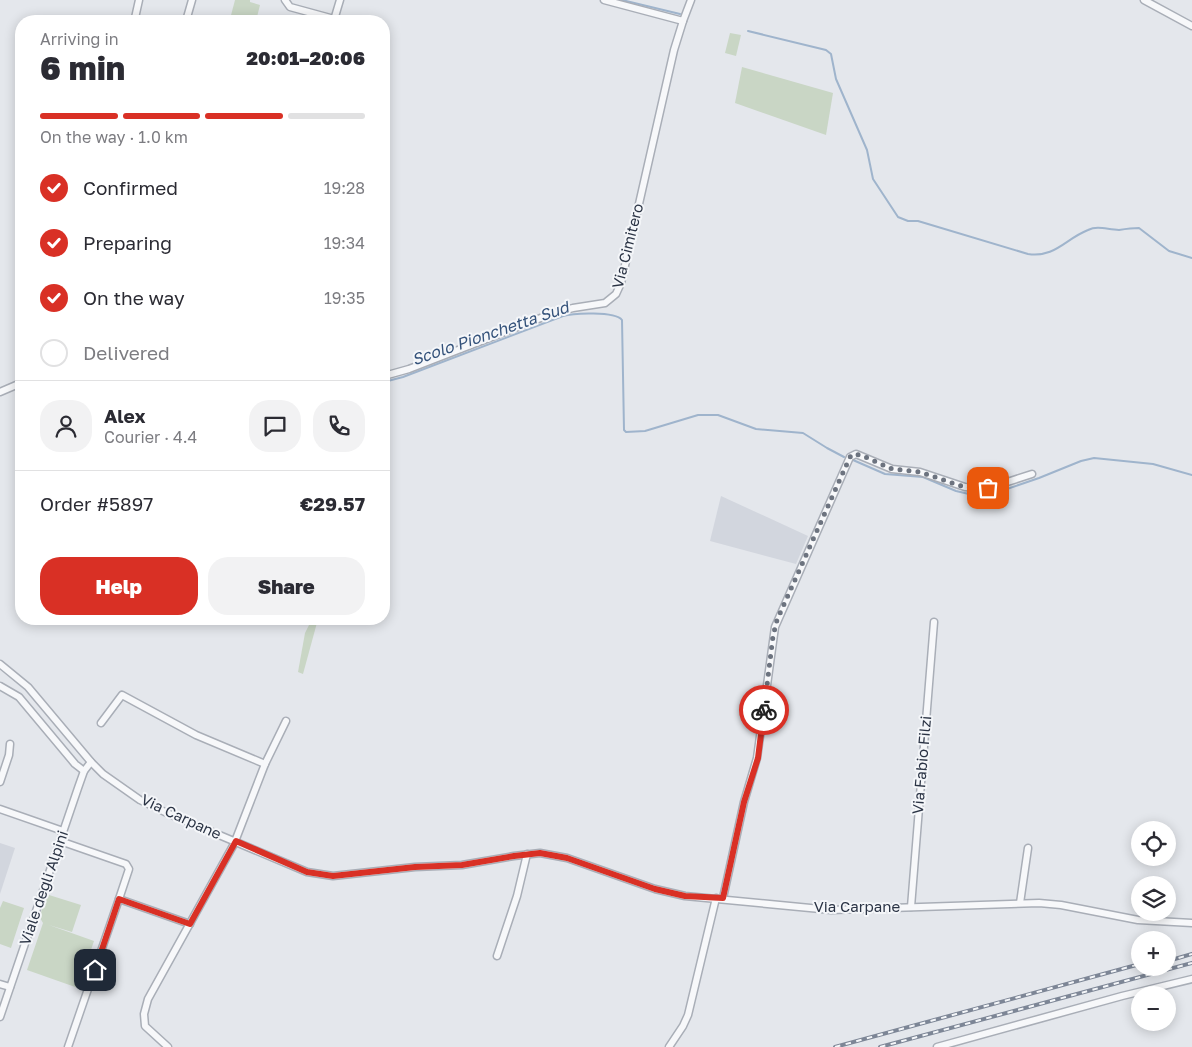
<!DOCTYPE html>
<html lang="en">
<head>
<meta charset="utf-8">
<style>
	:root { --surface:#fff; --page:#f2f2f3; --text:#2b2b33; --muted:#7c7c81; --line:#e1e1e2; --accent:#d93025 }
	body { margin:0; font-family:"Golos Text",sans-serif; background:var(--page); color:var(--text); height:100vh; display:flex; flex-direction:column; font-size:19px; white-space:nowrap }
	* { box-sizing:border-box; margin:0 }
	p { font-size:16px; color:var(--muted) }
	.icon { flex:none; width:28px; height:28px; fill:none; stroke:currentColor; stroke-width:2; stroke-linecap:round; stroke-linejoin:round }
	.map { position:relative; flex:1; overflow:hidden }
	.sheet { position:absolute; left:15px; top:15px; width:375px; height:610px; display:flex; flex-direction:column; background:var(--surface); border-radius:20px; box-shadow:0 2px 12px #0003 }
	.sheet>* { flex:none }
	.controls { position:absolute; left:1131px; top:821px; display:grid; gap:10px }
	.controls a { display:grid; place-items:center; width:45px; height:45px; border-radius:50%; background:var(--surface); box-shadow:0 2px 12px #0003; font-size:25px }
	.pin { position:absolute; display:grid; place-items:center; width:42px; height:42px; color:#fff; margin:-21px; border-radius:10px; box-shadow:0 2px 8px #0006 }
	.courier { position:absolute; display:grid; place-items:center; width:50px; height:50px; margin:-25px; border:4px solid #d93025; border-radius:50%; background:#fff; color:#222; box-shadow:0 1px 6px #0007 }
	.headline em { font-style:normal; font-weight:800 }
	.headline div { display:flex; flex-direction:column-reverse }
	.headline { display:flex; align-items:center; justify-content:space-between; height:85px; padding:0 25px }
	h1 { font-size:32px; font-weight:800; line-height:38px }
	.bar { display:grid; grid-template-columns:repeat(4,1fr); gap:8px 5px; align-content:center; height:60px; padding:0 25px }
	.bar i { height:6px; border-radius:4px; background:var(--line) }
	.bar .on { background:var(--accent) }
	.bar p { grid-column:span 4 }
	.line { display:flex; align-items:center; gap:12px; padding:0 25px; border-top:1px solid var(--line) }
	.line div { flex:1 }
	.round { display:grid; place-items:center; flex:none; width:52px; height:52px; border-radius:20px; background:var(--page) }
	ol { padding:0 25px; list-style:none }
	li { display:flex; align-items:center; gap:15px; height:55px }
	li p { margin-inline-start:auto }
	li .icon { padding:5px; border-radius:50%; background:var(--accent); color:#fff; stroke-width:4 }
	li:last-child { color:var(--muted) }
	li i { width:28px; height:28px; border:2px solid var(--line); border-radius:50% }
	.cta { display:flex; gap:10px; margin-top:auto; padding:10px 25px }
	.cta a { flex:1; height:58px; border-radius:20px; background:var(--accent); color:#fff; font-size:20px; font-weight:800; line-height:58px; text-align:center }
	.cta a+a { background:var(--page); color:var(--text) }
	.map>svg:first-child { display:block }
	.built { fill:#d2d6de }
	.green { fill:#c9d6c5 }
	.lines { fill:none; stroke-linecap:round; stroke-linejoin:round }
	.stream { stroke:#9fb4cc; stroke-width:2 }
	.minor-casing { stroke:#a9aeb7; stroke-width:9 }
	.minor { stroke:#f7f8fa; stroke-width:6 }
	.rail-casing { stroke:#7d8696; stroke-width:4 }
	.rail { stroke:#f4f6f9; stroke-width:2; stroke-dasharray:5.5; stroke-linecap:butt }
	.done { stroke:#6c737f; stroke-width:5; stroke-dasharray:0 9 }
	.route { stroke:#d93025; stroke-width:6 }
	.labels { text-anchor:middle; stroke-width:4; stroke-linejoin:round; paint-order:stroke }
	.street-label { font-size:15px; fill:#2b3445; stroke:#f4f6f9 }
	.water-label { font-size:16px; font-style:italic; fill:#34527a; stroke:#f4f6f9 }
</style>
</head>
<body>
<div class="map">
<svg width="1192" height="1047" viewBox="0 0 1192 1047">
	<rect width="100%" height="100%" fill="#e4e7ec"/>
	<!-- built -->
	<g class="built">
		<polygon points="721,496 808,536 796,564 710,541"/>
		<polygon points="0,843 15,848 0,894"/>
	</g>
	<!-- green -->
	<g class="green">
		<polygon points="235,0 250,0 250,2 260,5 256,21 238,21 230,19"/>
		<polygon points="730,33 741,35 736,56 725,53"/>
		<polygon points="742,67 833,93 826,135 735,103"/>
		<polygon points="312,619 318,619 303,674 298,672 305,633"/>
		<path d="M49 895 81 905 72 932 49 925 94 941 78 988 27 970 43 923 40 918C41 911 44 900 49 895Z"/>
		<polygon points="3,901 24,908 11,948 0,944 0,908"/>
	</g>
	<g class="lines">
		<!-- stream -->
		<g class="stream">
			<polyline points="622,0 680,14"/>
			<path d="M748 31 826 50 831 54 836 79 867 150 873 179 898 217 908 221H918L1028 254C1055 258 1065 239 1088 230 1098 225 1108 230 1119 230 1125 229 1132 228 1139 228L1169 251 1192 258"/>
			<path d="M384 382 403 377 563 316C573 313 615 311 622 320L624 430 626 432 645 431 698 415H718L756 429 803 433 827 448 844 457"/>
			<polyline points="853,460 885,474 923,477 956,491 969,494 983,494 1004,490 1039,478 1081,461 1094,458 1153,464 1192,475"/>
		</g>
		<defs>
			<g id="minor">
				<polyline points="285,0 290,7 334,19"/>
				<polyline points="604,0 683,21"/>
				<polyline points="1144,0 1192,26"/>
				<polyline points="135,18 139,0"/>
				<polyline points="334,20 340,0"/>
				<polyline points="186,21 192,0"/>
				<polyline points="384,376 409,369 551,314 573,308 605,303 616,294 621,283 674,50 683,21 691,0"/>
				<polyline points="0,392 21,383"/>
				<polyline points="0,664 28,687 91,762 103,774 140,800 167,813 307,872 333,876 415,867 462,865 514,856 540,853 567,858 655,889 685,896 831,910 1039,903 1061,905 1138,920 1192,923"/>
				<polyline points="0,686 19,697 75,764 84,771"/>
				<polyline points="101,723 122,695 196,735 265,764"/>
				<polyline points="0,782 9,755 10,744"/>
				<polyline points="0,809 63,831"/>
				<polyline points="60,841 126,864 129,869 119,899 190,924"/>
				<polyline points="723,898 744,802 757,758 775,627 850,457 856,454 892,469 920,472 965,487 980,488 995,486 1032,474"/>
				<polyline points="1020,903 1028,848"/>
				<polyline points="911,907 934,622"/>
				<polyline points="497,956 517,896 527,854"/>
				<polyline points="0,984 10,987"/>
				<polyline points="0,1017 78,788 84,771 91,762"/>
				<polyline points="68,1047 119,899"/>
				<polyline points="168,1047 145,1026 144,1014 148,999 234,844 265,764 286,721"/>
				<polyline points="669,1047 683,1026 688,1015 716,898"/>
				<polyline points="937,1047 1122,996 1192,979"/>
			</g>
		</defs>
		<!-- minor casing -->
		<use href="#minor" class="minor-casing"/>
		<!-- minor -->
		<use href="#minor" class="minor"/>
		<defs>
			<g id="rail">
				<polyline points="1168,961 1192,954"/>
				<polyline points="835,1047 1140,964"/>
				<polyline points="880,1047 1192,963"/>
			</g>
		</defs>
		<!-- rail casing -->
		<use href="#rail" class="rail-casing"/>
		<!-- rail -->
		<use href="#rail" class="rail"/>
	</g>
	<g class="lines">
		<!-- done -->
		<polyline class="done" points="764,710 773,636 777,620 850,457 853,454 861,455 892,469 920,472 964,487 988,488"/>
		<!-- route -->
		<polyline class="route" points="95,970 119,899 190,924 236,841 307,872 333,876 415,867 462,865 514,856 540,853 567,858 655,889 685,896 723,898 744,802 758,758 764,710"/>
	</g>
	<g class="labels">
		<!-- street labels -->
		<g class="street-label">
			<text transform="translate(628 246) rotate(-76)" y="5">Via Cimitero</text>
			<text transform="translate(922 765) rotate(-85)" y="5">Via Fabio Filzi</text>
			<text transform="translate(181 817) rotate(25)" y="5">Via Carpane</text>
			<text transform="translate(44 888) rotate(-71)" y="5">Viale degli Alpini</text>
			<text x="857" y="912">Via Carpane</text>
		</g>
		<!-- water labels -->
		<g class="water-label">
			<text transform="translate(490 333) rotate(-19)" y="6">Scolo Pionchetta Sud</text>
		</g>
	</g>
</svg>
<div class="controls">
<a><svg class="icon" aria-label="locate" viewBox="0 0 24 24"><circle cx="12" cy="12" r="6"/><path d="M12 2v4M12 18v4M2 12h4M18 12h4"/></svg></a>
<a><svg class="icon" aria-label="layers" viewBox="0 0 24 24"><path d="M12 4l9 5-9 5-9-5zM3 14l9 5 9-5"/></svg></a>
<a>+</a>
<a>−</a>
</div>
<div class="pin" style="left:988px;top:488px;background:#ea580c"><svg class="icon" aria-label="bag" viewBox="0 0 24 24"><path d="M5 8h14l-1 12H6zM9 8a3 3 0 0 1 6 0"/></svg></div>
<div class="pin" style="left:95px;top:970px;background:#1f2937"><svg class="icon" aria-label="home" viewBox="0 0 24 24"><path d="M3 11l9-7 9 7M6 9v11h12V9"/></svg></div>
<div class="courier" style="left:764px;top:710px"><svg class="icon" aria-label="bike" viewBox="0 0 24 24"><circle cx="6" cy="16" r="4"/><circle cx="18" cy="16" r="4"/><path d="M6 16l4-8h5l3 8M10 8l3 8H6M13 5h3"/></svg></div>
<section class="sheet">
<div class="headline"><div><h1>6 min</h1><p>Arriving in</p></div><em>20:01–20:06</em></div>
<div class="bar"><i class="on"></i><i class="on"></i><i class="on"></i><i></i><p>On the way · 1.0 km</p></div>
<ol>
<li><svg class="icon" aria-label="check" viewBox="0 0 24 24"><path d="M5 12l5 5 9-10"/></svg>Confirmed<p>19:28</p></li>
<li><svg class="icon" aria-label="check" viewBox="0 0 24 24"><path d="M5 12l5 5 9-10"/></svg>Preparing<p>19:34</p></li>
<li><svg class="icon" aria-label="check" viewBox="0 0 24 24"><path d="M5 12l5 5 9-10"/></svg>On the way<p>19:35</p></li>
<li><i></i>Delivered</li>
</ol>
<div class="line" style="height:90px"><a class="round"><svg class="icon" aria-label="person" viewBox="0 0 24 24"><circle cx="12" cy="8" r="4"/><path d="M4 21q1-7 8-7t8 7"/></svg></a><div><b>Alex</b><p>Courier · 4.4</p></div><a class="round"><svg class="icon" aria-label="chat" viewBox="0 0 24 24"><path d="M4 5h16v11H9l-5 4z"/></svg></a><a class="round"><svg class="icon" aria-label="phone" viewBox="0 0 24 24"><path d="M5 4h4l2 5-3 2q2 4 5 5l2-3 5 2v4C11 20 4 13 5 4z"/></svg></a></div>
<div class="line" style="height:65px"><div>Order #5897</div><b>€29.57</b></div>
<div class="cta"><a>Help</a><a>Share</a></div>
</section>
</div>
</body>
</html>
